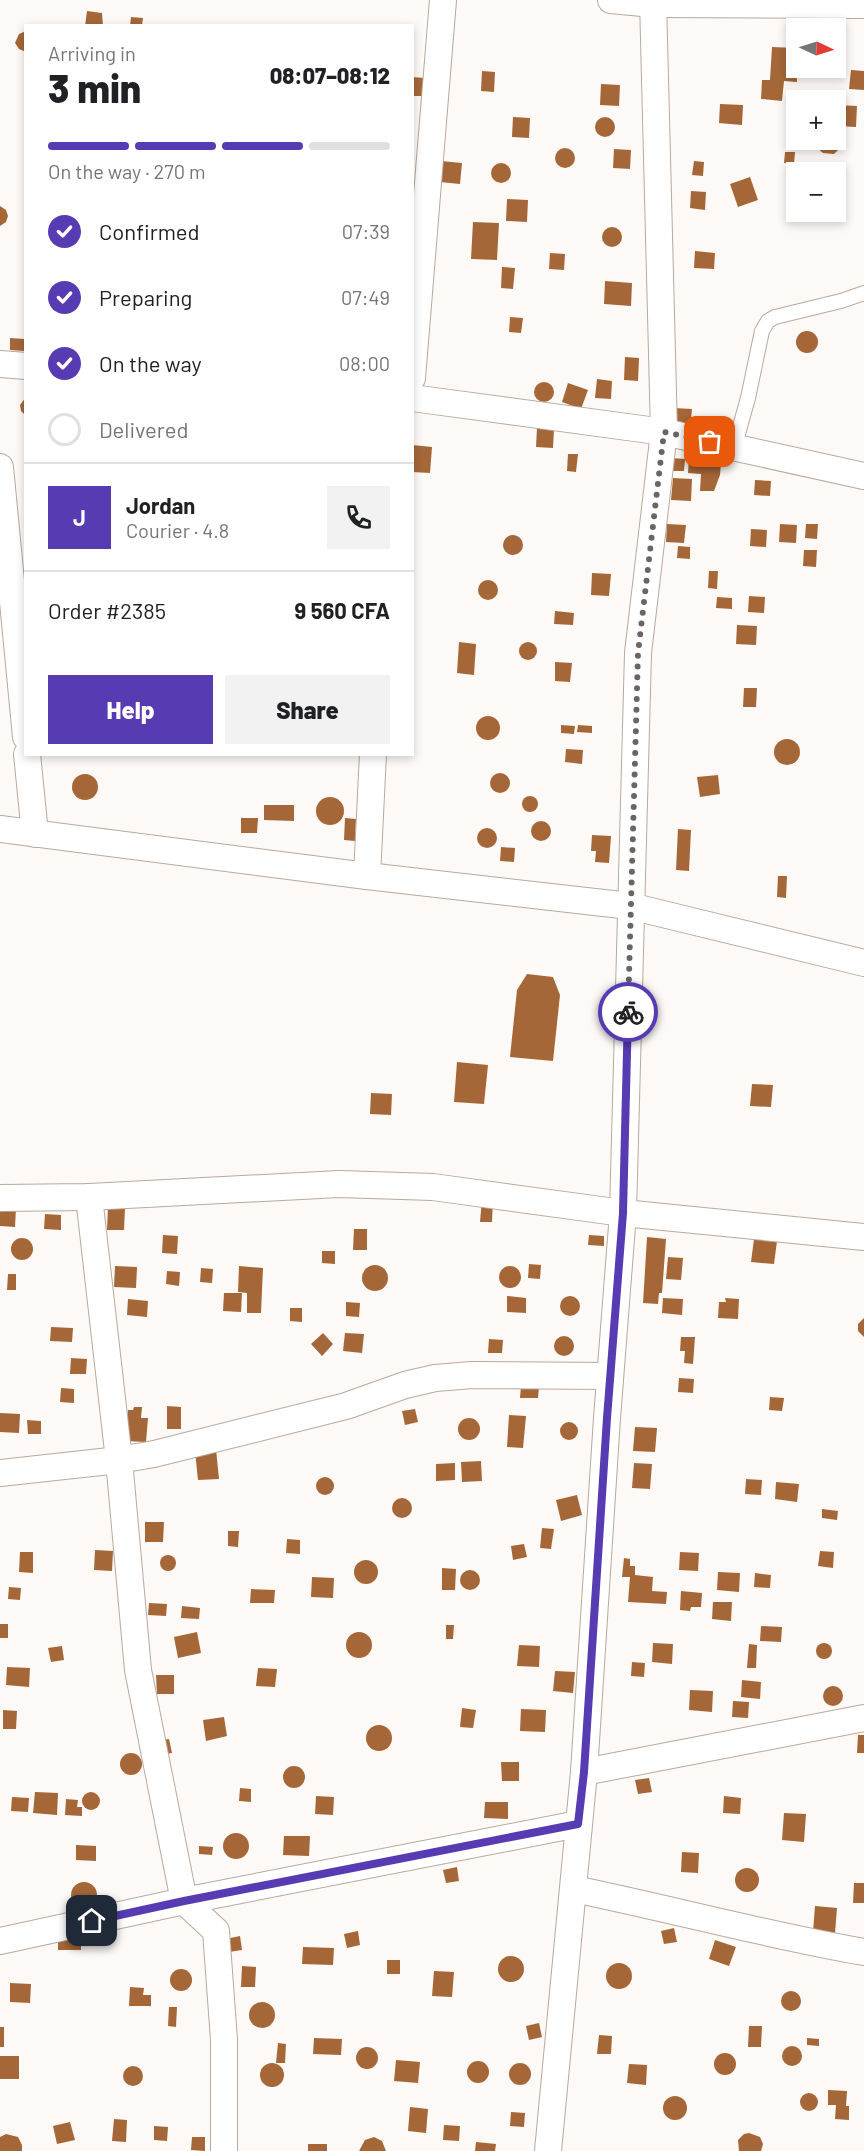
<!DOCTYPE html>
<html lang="en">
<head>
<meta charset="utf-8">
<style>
	:root { --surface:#fff; --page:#f2f2f2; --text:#202124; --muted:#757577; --line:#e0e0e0; --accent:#563bb3 }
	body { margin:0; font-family:Barlow,sans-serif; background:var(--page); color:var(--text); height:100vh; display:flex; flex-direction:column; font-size:22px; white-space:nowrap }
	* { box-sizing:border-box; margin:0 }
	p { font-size:20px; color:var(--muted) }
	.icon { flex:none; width:33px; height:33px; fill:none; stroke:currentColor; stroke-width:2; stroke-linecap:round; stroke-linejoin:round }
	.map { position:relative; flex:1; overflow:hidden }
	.details { position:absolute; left:24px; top:24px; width:390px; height:732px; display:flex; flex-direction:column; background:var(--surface); border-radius:0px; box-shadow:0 3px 9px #0003 }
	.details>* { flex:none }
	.needle { width:39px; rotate:94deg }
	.tools { position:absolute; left:786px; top:18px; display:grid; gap:12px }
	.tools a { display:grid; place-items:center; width:60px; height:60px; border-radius:0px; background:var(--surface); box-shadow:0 3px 9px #0003; font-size:30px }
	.pin { position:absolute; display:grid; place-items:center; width:51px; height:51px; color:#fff; margin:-26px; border-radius:12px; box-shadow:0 3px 9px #0006 }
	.courier { position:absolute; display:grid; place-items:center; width:60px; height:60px; margin:-30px; border:4px solid #563bb3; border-radius:50%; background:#fff; color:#222; box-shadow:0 2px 8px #0007 }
	.headline em { font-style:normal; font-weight:800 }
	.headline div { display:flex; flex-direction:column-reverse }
	.headline { display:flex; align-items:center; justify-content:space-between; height:102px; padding:0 24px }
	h1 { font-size:39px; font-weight:800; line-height:45px }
	.bar { display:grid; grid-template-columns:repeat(4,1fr); gap:9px 6px; align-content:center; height:72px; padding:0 24px }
	.bar i { height:8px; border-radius:4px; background:var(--line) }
	.bar .current { background:var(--accent) }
	.bar p { grid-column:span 4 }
	.line { display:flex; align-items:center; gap:15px; padding:0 24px; border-top:2px solid var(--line) }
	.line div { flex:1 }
	.round { display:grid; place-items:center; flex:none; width:63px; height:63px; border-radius:0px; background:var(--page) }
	ol { padding:0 24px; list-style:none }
	li { display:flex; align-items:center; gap:18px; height:66px }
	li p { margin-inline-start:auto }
	li .icon { padding:6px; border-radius:50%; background:var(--accent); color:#fff; stroke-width:4 }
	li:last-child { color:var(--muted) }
	li i { width:33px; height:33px; border:3px solid var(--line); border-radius:50% }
	.action { display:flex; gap:12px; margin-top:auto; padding:12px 24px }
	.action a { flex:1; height:69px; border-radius:0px; background:var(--accent); color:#fff; font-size:24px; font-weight:800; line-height:69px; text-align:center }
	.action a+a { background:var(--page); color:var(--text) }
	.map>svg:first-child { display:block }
	.building { fill:#a56737 }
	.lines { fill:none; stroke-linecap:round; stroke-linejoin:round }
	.service-casing { stroke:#baa89b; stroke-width:16 }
	.minor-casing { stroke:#baa89b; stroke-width:28 }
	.service { stroke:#fff; stroke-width:14 }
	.minor { stroke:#fff; stroke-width:26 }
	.done { stroke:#6b6562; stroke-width:6; stroke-dasharray:0 10.8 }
	.route { stroke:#563bb3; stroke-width:8 }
</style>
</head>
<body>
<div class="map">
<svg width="864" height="2151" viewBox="0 0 864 2151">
	<rect width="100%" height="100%" fill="#fdf9f6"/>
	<!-- building -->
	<g class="building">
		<polygon points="87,11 102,13 103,26 85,26"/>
		<polygon points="131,17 143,18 142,26 130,26"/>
		<polygon points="26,31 26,52 19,49 15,43 19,34"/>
		<polygon points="772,47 796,48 797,82 784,81 782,101 761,99 762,80 770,80"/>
		<polygon points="851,70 864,71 864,90 849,89"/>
		<polygon points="482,71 495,72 494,92 481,91"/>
		<polygon points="412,77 425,78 424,96 412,96"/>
		<polygon points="601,84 620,85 619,106 600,105"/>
		<polygon points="720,104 743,105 742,125 719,123"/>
		<polygon points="837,105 857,106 856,127 836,126"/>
		<circle cx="605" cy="127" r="10"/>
		<polygon points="513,117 530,118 529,138 512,137"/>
		<polygon points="836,133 840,141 839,149 834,154 823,153 817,148 817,140 836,140"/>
		<circle cx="565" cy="158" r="10"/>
		<polygon points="614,149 631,150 630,169 613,168"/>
		<polygon points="785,152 795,152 794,164 784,163"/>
		<polygon points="441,161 462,163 460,184 440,182"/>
		<polygon points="694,161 704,162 703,176 692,175"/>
		<circle cx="501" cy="173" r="10"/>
		<polygon points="750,177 758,200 738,207 730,184"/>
		<polygon points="691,191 706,192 705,210 690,208"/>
		<polygon points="507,199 528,200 527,222 506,221"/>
		<polygon points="0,206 6,210 8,216 6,222 0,226"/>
		<polygon points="473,222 499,223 497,260 471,259"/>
		<circle cx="612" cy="237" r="10"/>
		<polygon points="695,251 715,253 714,269 694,268"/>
		<polygon points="550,253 565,254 564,270 549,269"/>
		<polygon points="502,267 515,268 513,289 501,288"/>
		<polygon points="605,281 632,283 631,306 604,304"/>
		<polygon points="510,317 523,318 521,333 509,332"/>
		<circle cx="807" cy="342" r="11"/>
		<polygon points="10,338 25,339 24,351 10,350"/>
		<polygon points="625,357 639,358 638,381 624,380"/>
		<polygon points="597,379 612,381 611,399 595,398"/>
		<circle cx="544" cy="392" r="10"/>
		<polygon points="568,383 588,390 581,409 562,402"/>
		<polygon points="26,397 26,416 21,411 20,405"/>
		<polygon points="674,408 692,409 690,428 672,427"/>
		<polygon points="537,428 554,429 553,448 536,447"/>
		<polygon points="412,445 432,447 430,473 412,472"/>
		<polygon points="568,454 578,454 576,472 567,471"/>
		<polygon points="671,458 685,459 684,471 670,471"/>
		<polygon points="689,458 721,463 720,475 714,491 700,491 701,474 688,473"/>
		<polygon points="673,478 692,479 691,501 671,500"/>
		<polygon points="755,480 771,481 770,496 754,495"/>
		<polygon points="667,524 686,525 684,543 666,542"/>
		<polygon points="780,524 797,525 796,543 779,542"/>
		<polygon points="806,524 818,524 817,539 805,538"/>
		<polygon points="751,529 767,530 766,547 750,546"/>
		<circle cx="513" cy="545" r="10"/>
		<polygon points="678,546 690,547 690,559 677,558"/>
		<polygon points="804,550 817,550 816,567 803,566"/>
		<polygon points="709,571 718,571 717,589 708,588"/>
		<polygon points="592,573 611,574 609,596 591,595"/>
		<circle cx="488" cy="590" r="10"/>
		<polygon points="749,596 765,597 764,613 748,612"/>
		<polygon points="717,597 732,598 732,609 716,608"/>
		<polygon points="555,611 574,613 573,625 554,624"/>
		<polygon points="737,625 757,626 756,645 736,644"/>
		<circle cx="528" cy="651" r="9"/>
		<polygon points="459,642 476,644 474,675 457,673"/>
		<polygon points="555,662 572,663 570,682 555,681"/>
		<polygon points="744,688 757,688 756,707 743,707"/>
		<circle cx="488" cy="728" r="12"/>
		<polygon points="561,725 575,726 574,734 561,733"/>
		<polygon points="578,725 592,726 592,733 577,732"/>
		<circle cx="787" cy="752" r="13"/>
		<polygon points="566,749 583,750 582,764 565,762"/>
		<circle cx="500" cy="783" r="10"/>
		<circle cx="85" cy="787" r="13"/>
		<polygon points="718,775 720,794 700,797 697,777"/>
		<circle cx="530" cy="804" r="8"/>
		<circle cx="330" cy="811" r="14"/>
		<polygon points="264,805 294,805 294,821 264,820"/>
		<polygon points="241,818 258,818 257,833 241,833"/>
		<polygon points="345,818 356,819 355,841 344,840"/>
		<circle cx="541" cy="831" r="10"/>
		<circle cx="487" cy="838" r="10"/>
		<polygon points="678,829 691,830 689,871 676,870"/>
		<polygon points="592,835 611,836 609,863 595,862 596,851 591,851"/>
		<polygon points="501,847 515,848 514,862 500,861"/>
		<polygon points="778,876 787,876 786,898 777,897"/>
		<polygon points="527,974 553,977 560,995 553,1061 510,1057 517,990"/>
		<polygon points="457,1062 488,1065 484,1104 454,1102"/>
		<polygon points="752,1084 773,1085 771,1107 750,1106"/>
		<polygon points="371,1093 392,1094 391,1115 370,1114"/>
		<polygon points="482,1199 493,1199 492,1222 480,1222"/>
		<polygon points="0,1207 16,1208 15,1227 0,1226"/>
		<polygon points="108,1207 125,1208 124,1230 107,1230"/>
		<polygon points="45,1214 61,1215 61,1230 44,1229"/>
		<polygon points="354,1229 367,1229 367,1250 353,1250"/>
		<polygon points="163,1235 178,1236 177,1254 162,1253"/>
		<polygon points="589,1235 604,1236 604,1246 588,1245"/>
		<polygon points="647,1237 666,1239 662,1293 659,1293 658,1304 643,1303"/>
		<circle cx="22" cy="1249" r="11"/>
		<polygon points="754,1239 777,1241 774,1264 751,1262"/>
		<polygon points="322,1251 335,1251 335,1264 322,1263"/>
		<polygon points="668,1257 683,1258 681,1280 666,1279"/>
		<polygon points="529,1264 541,1265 540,1279 528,1278"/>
		<circle cx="375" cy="1278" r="13"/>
		<circle cx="510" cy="1277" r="11"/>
		<polygon points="115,1266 137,1267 136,1288 114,1287"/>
		<polygon points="239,1266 263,1268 261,1313 247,1313 247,1293 238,1292"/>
		<polygon points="201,1268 213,1269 212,1283 200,1282"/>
		<polygon points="167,1271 180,1272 179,1286 166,1284"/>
		<polygon points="8,1274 16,1274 16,1290 7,1290"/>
		<polygon points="224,1293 242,1293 241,1312 223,1311"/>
		<polygon points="507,1296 526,1298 526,1313 507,1312"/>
		<circle cx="570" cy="1306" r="10"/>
		<polygon points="663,1298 683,1299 682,1315 662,1313"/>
		<polygon points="725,1298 739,1299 738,1319 718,1318 719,1302 726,1302"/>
		<polygon points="128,1299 148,1301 147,1317 127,1315"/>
		<polygon points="346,1302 360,1303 359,1317 346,1316"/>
		<polygon points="290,1308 302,1308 302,1322 290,1321"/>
		<polygon points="864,1318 864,1337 858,1331 858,1324"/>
		<polygon points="51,1327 73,1328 72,1342 50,1341"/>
		<polygon points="323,1333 333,1344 322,1356 311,1344"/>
		<polygon points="345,1333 364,1334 362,1353 343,1351"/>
		<circle cx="564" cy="1346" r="10"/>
		<polygon points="681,1337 695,1337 693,1364 684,1363 685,1351 680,1351"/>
		<polygon points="489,1339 503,1340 502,1353 488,1353"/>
		<polygon points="71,1358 87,1359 86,1374 70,1374"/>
		<polygon points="679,1378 694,1379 693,1393 678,1392"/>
		<polygon points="521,1386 539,1387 538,1398 520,1398"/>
		<polygon points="61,1388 74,1389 74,1403 60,1402"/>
		<polygon points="770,1397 784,1398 782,1411 769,1410"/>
		<polygon points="167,1406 181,1407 181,1429 167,1429"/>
		<polygon points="134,1407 142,1407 141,1418 148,1418 146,1442 125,1441 128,1410 133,1410"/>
		<polygon points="415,1409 418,1422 405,1425 402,1411"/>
		<polygon points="0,1413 20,1414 19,1433 0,1432"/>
		<polygon points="509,1415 526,1416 523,1448 507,1447"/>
		<circle cx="469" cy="1429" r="11"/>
		<polygon points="27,1420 41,1421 41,1434 28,1434"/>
		<circle cx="569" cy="1431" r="9"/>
		<polygon points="635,1427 657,1428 655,1452 633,1451"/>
		<polygon points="216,1449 219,1479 198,1480 195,1451"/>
		<polygon points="481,1461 482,1481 462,1482 461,1462"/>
		<polygon points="455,1463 455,1480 436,1481 436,1464"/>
		<polygon points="634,1463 652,1464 650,1489 632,1488"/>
		<circle cx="325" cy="1486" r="9"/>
		<polygon points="746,1479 762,1480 761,1495 745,1494"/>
		<polygon points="776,1482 799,1484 797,1502 775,1499"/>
		<polygon points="577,1495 582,1515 561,1521 556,1500"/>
		<circle cx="402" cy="1508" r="10"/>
		<polygon points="822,1509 838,1511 837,1520 822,1518"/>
		<polygon points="145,1522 164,1522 163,1542 145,1542"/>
		<polygon points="542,1528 554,1529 551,1549 540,1548"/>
		<polygon points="228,1531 239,1531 238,1547 228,1546"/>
		<polygon points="287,1539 300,1540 300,1554 286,1553"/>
		<polygon points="524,1544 527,1557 513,1560 511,1546"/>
		<polygon points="95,1550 113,1551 112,1571 94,1570"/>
		<polygon points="820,1551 834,1552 833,1568 818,1566"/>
		<polygon points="20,1552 33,1552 33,1573 19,1572"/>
		<polygon points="680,1552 699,1553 698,1571 679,1570"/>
		<circle cx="168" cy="1563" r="8"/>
		<polygon points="624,1558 630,1559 630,1566 635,1566 635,1575 653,1577 652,1591 667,1592 666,1604 628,1602 630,1577 622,1577"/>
		<circle cx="366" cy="1572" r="12"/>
		<polygon points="442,1568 456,1569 455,1590 442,1590"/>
		<circle cx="470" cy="1580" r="10"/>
		<polygon points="718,1572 740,1573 739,1592 717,1590"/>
		<polygon points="755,1573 771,1575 770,1588 754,1587"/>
		<polygon points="312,1577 334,1578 333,1598 311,1597"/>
		<polygon points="9,1587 21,1588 20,1600 8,1599"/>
		<polygon points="251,1589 275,1590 274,1603 250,1603"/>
		<polygon points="681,1591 702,1593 701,1607 691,1607 690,1611 680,1610"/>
		<polygon points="713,1602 732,1602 731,1621 712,1619"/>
		<polygon points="149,1603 167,1604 166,1616 148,1615"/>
		<polygon points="182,1606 200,1608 199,1619 181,1618"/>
		<rect x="0" y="1624" width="8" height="14"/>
		<polygon points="446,1625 454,1625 453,1639 446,1639"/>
		<polygon points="761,1626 782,1627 781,1642 760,1641"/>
		<polygon points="197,1632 201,1653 178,1658 174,1637"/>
		<circle cx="359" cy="1645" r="13"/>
		<circle cx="824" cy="1651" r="8"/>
		<polygon points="653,1643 673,1644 672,1664 652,1662"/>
		<polygon points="749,1644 757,1645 756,1668 747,1668"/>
		<polygon points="519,1645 540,1646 539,1667 517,1666"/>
		<polygon points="62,1646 64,1660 51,1662 48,1648"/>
		<polygon points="632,1662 645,1663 644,1677 631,1676"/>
		<polygon points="7,1667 30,1668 29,1687 6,1685"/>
		<polygon points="258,1668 277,1669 275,1687 256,1686"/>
		<polygon points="555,1671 575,1672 573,1693 553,1691"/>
		<polygon points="156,1675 174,1675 174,1694 157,1694"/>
		<polygon points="742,1680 761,1682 760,1699 741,1697"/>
		<circle cx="833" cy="1696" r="10"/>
		<polygon points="690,1690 713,1691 712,1712 689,1710"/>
		<polygon points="733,1701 749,1702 748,1718 732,1717"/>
		<polygon points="462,1708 476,1710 473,1728 460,1727"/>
		<polygon points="521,1709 546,1710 545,1732 520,1731"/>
		<polygon points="3,1710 17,1711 16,1729 3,1729"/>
		<polygon points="224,1717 227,1736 206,1741 203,1720"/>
		<circle cx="379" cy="1738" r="13"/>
		<polygon points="858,1735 864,1735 864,1753 857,1753"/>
		<polygon points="169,1739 172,1753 159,1755 156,1741"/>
		<circle cx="131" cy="1764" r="11"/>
		<polygon points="501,1762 519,1762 519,1781 502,1781"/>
		<circle cx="294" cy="1777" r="11"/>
		<polygon points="649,1778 652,1792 638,1794 635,1780"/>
		<polygon points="240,1788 251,1789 251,1802 239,1801"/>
		<polygon points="35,1792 58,1793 57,1815 33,1813"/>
		<circle cx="91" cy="1801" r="9"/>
		<polygon points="316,1796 334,1797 333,1815 315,1814"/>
		<polygon points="724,1796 741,1798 740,1814 723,1813"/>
		<polygon points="12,1797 29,1798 28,1812 11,1811"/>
		<polygon points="66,1799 78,1800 77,1807 82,1807 82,1816 65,1815"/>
		<polygon points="485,1802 508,1802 508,1819 484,1818"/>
		<polygon points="784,1813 806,1814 804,1842 782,1840"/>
		<circle cx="236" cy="1846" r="13"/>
		<polygon points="284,1836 310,1836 309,1856 283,1855"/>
		<polygon points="76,1845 96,1846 96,1861 76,1860"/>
		<polygon points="199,1846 213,1847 212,1855 199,1854"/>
		<polygon points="682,1852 699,1853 698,1873 681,1872"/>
		<polygon points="457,1867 459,1881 446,1883 443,1870"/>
		<circle cx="747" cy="1880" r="12"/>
		<circle cx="84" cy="1895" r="13"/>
		<polygon points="854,1883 864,1883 864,1903 853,1903"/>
		<polygon points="815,1906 837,1908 835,1933 813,1932"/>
		<polygon points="674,1928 677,1942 664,1944 661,1931"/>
		<polygon points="358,1931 360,1945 347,1948 344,1934"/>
		<polygon points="240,1936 242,1950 229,1952 226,1939"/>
		<rect x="58" y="1938" width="23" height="12"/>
		<polygon points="715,1940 736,1947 729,1966 709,1959"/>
		<polygon points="303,1947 334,1948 333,1965 302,1964"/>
		<circle cx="511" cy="1969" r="13"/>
		<rect x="387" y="1960" width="13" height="14"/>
		<circle cx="619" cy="1976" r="13"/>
		<polygon points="242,1966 256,1967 255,1987 241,1987"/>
		<circle cx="181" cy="1980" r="11"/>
		<polygon points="434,1971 454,1972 452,1997 432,1996"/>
		<polygon points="10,1983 31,1984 30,2003 10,2002"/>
		<polygon points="130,1987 144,1988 143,1995 151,1995 151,2006 129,2006"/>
		<circle cx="791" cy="2001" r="10"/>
		<circle cx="262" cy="2015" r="13"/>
		<polygon points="169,2007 177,2007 176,2027 168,2026"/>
		<polygon points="539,2023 542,2037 529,2040 526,2026"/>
		<polygon points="749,2026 762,2026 761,2047 748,2047"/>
		<rect x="0" y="2027" width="4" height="20"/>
		<polygon points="599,2035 612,2036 611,2054 597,2054"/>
		<polygon points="314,2038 342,2039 341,2055 313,2054"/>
		<polygon points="807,2038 819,2039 819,2046 807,2045"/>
		<polygon points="278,2043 286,2044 285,2063 276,2063"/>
		<circle cx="792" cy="2056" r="10"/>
		<circle cx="367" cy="2058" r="11"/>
		<circle cx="725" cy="2064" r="11"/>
		<rect x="0" y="2056" width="19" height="23"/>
		<polygon points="396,2060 420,2062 418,2083 394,2081"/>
		<circle cx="478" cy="2072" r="11"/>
		<circle cx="272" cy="2075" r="12"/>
		<circle cx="520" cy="2074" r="11"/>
		<polygon points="629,2064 647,2065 646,2085 627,2083"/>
		<circle cx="133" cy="2076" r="10"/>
		<polygon points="828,2090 847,2091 846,2106 849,2106 849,2120 835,2119 836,2105 828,2105"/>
		<circle cx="809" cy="2102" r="9"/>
		<circle cx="675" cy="2108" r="12"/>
		<polygon points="410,2107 428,2109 426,2133 408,2131"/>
		<polygon points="511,2112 525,2113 524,2127 510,2126"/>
		<polygon points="114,2119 127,2120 126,2142 112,2141"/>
		<polygon points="70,2122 75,2140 57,2144 53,2126"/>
		<polygon points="444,2125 460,2126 459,2141 443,2140"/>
		<polygon points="154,2126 168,2127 167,2141 154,2140"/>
		<polygon points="749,2133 760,2137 763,2144 761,2151 739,2151 738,2140 744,2134"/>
		<polygon points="6,2134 18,2137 22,2145 22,2151 0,2151 0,2137"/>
		<polygon points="192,2137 205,2137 205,2151 191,2150"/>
		<polygon points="374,2137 382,2141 386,2151 359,2151 365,2140"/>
		<polygon points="476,2142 496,2144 495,2151 475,2151"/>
		<rect x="308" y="2144" width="19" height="7"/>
	</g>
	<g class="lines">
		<defs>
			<polyline id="service" points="734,448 748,398 762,331 768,321 775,317 841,301 864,293"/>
			<g id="minor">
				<polyline points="611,0 653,4 864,5"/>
				<polyline points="0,364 26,366"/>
				<polyline points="412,378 443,0"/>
				<polyline points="412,398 664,432 864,476"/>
				<polyline points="0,467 26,737"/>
				<polyline points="27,754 35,834"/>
				<polyline points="0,829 367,876 630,906 864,963"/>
				<polyline points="367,876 373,754"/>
				<polyline points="89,1197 119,1460 138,1670 184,1901 216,1931 224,2040 224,2151"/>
				<polyline points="0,1198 89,1197 339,1184 433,1187 623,1213 864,1237"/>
				<polyline points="0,1473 119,1460 154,1454 346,1406 405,1385 435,1378 472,1375 610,1376"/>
				<polyline points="584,1772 864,1718"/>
				<path d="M574 1889C671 1909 766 1935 864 1952"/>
				<polyline points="0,1941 184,1901 578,1824"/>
				<polyline points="548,2151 584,1772 607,1418 623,1213 638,653 664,432 653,0"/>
			</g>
		</defs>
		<!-- service casing -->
		<use href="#service" class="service-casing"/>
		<!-- minor casing -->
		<use href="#minor" class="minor-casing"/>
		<!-- service -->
		<use href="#service" class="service"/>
		<!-- minor -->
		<use href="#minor" class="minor"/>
	</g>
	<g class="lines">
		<!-- done -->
		<polyline class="done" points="628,1012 638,653 664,432 710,442"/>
		<!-- route -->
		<polyline class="route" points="92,1921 184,1901 578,1824 584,1772 607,1418 623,1213 628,1012"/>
	</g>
</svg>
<div class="tools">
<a><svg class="needle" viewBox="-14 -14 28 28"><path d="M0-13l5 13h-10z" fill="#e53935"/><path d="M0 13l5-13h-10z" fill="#757577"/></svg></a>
<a>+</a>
<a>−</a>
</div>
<div class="pin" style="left:710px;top:442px;background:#ea580c"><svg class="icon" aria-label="bag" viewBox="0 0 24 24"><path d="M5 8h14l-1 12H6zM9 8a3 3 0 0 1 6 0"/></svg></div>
<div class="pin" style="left:92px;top:1921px;background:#1f2937"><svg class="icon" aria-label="home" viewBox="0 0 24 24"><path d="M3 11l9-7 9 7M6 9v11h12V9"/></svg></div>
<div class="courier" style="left:628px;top:1012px"><svg class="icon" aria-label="bike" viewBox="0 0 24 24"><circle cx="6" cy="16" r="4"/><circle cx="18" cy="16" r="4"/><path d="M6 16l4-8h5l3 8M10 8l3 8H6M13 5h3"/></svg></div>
<section class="details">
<div class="headline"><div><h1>3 min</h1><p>Arriving in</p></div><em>08:07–08:12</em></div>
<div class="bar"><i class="current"></i><i class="current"></i><i class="current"></i><i></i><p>On the way · 270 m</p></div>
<ol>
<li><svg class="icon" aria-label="check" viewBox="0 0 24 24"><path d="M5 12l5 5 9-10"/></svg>Confirmed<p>07:39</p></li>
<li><svg class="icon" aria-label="check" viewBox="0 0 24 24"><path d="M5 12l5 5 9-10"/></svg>Preparing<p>07:49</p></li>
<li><svg class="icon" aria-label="check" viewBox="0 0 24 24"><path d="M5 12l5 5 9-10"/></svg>On the way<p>08:00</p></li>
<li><i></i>Delivered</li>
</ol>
<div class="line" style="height:108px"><b class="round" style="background:var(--accent);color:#fff">J</b><div><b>Jordan</b><p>Courier · 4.8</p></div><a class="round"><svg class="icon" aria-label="phone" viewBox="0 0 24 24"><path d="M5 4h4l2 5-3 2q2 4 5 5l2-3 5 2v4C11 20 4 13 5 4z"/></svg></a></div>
<div class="line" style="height:78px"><div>Order #2385</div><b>9 560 CFA</b></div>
<div class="action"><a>Help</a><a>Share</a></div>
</section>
</div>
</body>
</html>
